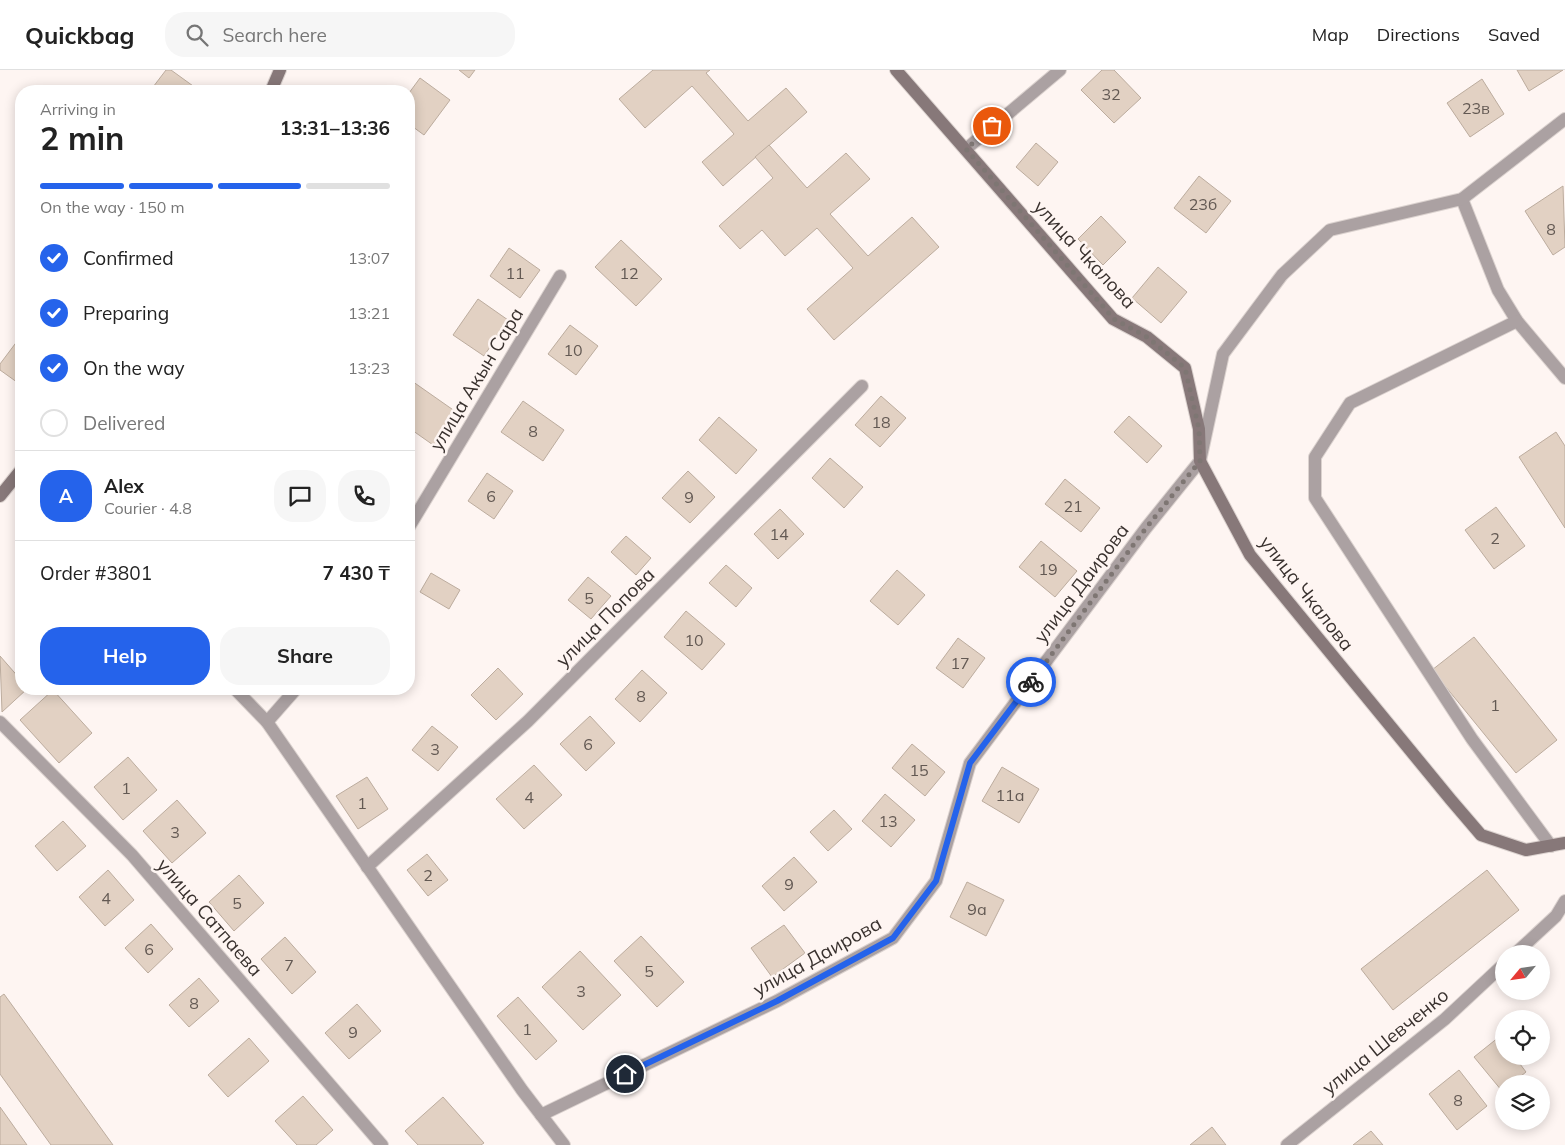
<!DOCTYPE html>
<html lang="en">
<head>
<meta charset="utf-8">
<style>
	:root { --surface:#fff; --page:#f6f6f6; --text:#222; --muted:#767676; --line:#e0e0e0; --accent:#2563eb }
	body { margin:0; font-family:Mulish,sans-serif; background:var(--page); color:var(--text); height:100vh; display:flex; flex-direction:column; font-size:19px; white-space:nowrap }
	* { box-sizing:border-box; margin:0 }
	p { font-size:16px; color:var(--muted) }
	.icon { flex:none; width:28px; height:28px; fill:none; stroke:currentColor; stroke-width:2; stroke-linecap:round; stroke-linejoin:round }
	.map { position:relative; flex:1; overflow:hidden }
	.details { position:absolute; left:15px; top:15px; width:400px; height:610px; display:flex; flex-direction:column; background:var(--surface); border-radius:20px; box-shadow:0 2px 12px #0003 }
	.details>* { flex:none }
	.needle { width:32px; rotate:241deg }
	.tools { position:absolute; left:1495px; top:875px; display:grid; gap:10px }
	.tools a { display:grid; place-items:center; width:55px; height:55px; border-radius:50%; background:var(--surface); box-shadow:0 2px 12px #0003; font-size:25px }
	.pin { position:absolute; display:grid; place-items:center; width:42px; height:42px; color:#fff; margin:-21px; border:2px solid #fff; border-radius:50%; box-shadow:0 1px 5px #0007 }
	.courier { position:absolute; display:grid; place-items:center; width:50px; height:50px; margin:-25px; border:4px solid #2563eb; border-radius:50%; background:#fff; color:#222; box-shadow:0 1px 6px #0007 }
	.summary em { font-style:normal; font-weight:700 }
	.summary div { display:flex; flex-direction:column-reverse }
	.summary { display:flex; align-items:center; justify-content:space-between; height:85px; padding:0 25px }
	h1 { font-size:32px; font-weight:700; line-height:38px }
	.bar { display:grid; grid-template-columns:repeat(4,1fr); gap:8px 5px; align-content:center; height:60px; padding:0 25px }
	.bar i { height:6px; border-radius:4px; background:var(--line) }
	.bar .on { background:var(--accent) }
	.bar p { grid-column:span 4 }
	.line { display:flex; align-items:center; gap:12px; padding:0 25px; border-top:1px solid var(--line) }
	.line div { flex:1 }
	.round { display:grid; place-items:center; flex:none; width:52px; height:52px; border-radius:20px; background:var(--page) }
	ol { padding:0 25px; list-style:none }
	li { display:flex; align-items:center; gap:15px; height:55px }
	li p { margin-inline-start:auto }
	li .icon { padding:5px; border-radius:50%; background:var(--accent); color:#fff; stroke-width:4 }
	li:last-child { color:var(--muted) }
	li i { width:28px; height:28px; border:2px solid var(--line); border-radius:50% }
	.button { display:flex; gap:10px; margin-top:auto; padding:10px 25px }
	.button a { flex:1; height:58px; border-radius:20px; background:var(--accent); color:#fff; font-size:20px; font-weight:700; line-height:58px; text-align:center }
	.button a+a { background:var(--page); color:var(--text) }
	header { display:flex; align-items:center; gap:30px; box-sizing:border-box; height:70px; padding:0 25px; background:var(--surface); border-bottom:1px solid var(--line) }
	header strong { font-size:24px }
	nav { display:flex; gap:28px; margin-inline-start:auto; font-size:18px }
	.search { width:350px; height:45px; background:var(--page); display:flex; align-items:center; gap:12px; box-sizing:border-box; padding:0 18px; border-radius:20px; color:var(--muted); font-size:19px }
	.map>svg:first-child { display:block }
	.building { fill:#e2d1c3; stroke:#bcac9e }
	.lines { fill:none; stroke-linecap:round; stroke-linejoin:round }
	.street-casing { stroke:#dbd2cf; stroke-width:14 }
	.secondary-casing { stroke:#dbd2cf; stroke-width:14 }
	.street { stroke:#aba1a2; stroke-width:12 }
	.secondary { stroke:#877879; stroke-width:12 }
	.done { stroke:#7e7673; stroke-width:5; stroke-dasharray:0 9 }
	.route { stroke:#2563eb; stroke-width:6 }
	.labels { text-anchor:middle; stroke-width:5; stroke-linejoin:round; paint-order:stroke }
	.number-label { font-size:16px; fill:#635953 }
	.street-label { font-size:19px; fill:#39312e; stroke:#fef5f2 }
</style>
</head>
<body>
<header>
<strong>Quickbag</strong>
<div class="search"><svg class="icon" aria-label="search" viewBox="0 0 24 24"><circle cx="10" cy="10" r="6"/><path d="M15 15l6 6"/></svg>Search here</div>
<nav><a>Map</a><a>Directions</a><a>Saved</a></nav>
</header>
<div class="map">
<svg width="1565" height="1075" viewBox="0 0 1565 1075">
	<rect width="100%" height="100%" fill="#fef5f2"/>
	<!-- building -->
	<g class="building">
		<polygon points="166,0 171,0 200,21 150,21"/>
		<polygon points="459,0 475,0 469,8"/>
		<polygon points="653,0 710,0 706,3 748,51 786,18 807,42 723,116 702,92 734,64 692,16 645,58 619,29"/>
		<polygon points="1102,0 1114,0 1141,28 1114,53 1081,20"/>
		<polygon points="1517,0 1563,0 1529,21"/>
		<polygon points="420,8 450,30 424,65 409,54 409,23"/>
		<polygon points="1482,9 1504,44 1470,67 1447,33"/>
		<polygon points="1036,73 1058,92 1038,116 1016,97"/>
		<polygon points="769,75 807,118 846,83 870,109 830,144 868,186 912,147 939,177 834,270 807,239 853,198 817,158 785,186 762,160 740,179 719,156 773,108 755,87"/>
		<polygon points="1199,106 1231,131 1206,163 1174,138"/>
		<polygon points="1563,116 1565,177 1553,185 1525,141"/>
		<polygon points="1101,146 1126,172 1103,195 1078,169"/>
		<polygon points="621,170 662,209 636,236 595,197"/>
		<polygon points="509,178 540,200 520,228 490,206"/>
		<polygon points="1158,197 1187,222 1161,253 1132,228"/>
		<polygon points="478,229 508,250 484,286 453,265"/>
		<polygon points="570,255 598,276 576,305 548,284"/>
		<polygon points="18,270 21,273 21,315 0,300 0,294"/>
		<polygon points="409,309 459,344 436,377 409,358"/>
		<polygon points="881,326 906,348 880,377 855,355"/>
		<polygon points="523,331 564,360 543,391 501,362"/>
		<polygon points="1129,346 1162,376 1147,393 1114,362"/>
		<polygon points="719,347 757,380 736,404 699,370"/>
		<polygon points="1556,362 1565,376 1565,458 1519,387"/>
		<polygon points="830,388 863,417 844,438 812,408"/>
		<polygon points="688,401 715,427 690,453 662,428"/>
		<polygon points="487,403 513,421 494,449 468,431"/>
		<polygon points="1065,409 1100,438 1081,462 1045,434"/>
		<polygon points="1496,437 1525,476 1494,499 1465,460"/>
		<polygon points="780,439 804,464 778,489 754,464"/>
		<polygon points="626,466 651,488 636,505 611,482"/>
		<polygon points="1041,471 1077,501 1055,527 1019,497"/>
		<polygon points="726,495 752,518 736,537 709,513"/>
		<polygon points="897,500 925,525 898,555 870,531"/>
		<polygon points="431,503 460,520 449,539 420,522"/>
		<polygon points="588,507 611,526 591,549 568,530"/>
		<polygon points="686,541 725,574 702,600 664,567"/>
		<polygon points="1474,567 1557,670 1516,703 1432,600"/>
		<polygon points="958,568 985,588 963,618 936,598"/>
		<polygon points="0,586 21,610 21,619 27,619 2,642"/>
		<polygon points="498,598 523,624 496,650 471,625"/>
		<polygon points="642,600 667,623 640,652 615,629"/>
		<polygon points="53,620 92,663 59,693 20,650"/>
		<polygon points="590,646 615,673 586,701 560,674"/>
		<polygon points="432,656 458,677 438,701 412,680"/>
		<polygon points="912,674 945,702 925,726 892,698"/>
		<polygon points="128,687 157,720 123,750 94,717"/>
		<polygon points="534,695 562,725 524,759 496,729"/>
		<polygon points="1002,697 1039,719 1019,753 982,731"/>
		<polygon points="367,707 388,739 358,759 336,726"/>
		<polygon points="885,724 915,750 891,777 862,751"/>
		<polygon points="177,730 206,763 172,793 143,761"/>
		<polygon points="834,740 852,759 828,781 810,762"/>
		<polygon points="63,751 86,776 57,801 35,776"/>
		<polygon points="427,784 448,810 428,826 407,800"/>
		<polygon points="794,787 817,812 784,841 762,816"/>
		<polygon points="108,800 134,830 105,856 79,827"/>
		<polygon points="1487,800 1519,840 1393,940 1361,899"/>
		<polygon points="239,805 264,833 234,861 209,832"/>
		<polygon points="967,812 1004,830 986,866 950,847"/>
		<polygon points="151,854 173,879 148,903 125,878"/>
		<polygon points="784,855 805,883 772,907 751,878"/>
		<polygon points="641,866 684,912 657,937 614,891"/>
		<polygon points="285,867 316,902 292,924 261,889"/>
		<polygon points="580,881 621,925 583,960 542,917"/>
		<polygon points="199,908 219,931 189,957 169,935"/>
		<polygon points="4,924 113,1075 51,1075 0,1004 0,927"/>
		<polygon points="518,927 557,971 536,990 497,946"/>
		<polygon points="357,934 381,961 349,989 325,963"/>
		<polygon points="1499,967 1504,973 1504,986 1514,986 1526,1002 1511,1014 1504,1014 1502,1021 1474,987"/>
		<polygon points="249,968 269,991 228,1027 208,1005"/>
		<polygon points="1459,1000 1487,1036 1457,1060 1429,1024"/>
		<polygon points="303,1026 333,1060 316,1075 297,1075 275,1051"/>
		<polygon points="443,1027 484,1073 481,1075 418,1075 405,1061"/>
		<polygon points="0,1037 27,1075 0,1075"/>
		<polygon points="1212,1057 1226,1075 1190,1075"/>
		<polygon points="1371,1061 1383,1075 1353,1075"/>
	</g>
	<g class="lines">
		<defs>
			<g id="street">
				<polyline points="966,79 1060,0"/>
				<polyline points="1462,129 1498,220 1517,251 1565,308"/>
				<polyline points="1517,251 1350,333 1315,387 1315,428 1472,669 1551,776"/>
				<polyline points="409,457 560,206"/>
				<polyline points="235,619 267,652 522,1020 564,1075"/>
				<polyline points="0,652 132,785 382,1075"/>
				<polyline points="267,652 296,619"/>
				<polyline points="367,797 528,651 862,316"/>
				<polyline points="1515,884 1556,846 1565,831"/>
				<polyline points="541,1045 777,931 893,868 936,811 970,693 1146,458 1200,391 1223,284 1282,205 1330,160 1462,129 1565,49"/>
				<polyline points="1287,1075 1445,949 1504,894"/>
			</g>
			<g id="secondary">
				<polyline points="896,0 1113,249 1147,267 1185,298 1199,359 1200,391 1250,485 1451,730 1481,765 1526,780 1565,773"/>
				<polyline points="271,21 280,0"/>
				<polyline points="0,426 21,400"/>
			</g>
		</defs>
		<!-- street casing -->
		<use href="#street" class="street-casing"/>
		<!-- secondary casing -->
		<use href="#secondary" class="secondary-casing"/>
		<!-- street -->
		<use href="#street" class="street"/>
		<!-- secondary -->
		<use href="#secondary" class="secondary"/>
	</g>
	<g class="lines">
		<!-- done -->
		<polyline class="done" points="992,56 966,79 1114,249 1147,267 1185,298 1199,359 1200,391 1146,458 1031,612"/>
		<!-- route -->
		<polyline class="route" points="625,1004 777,931 893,868 936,811 970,693 1031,612"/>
	</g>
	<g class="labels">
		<!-- number labels -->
		<g class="number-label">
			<text x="1111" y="30">32</text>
			<text x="1476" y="44">23в</text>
			<text x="1203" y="140">23б</text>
			<text x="1551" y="165">8</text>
			<text x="515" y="209">11</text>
			<text x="629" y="209">12</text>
			<text x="573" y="286">10</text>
			<text x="881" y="358">18</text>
			<text x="533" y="367">8</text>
			<text x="491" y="432">6</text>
			<text x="689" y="433">9</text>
			<text x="1073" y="442">21</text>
			<text x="779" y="470">14</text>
			<text x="1495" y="474">2</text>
			<text x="1048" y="505">19</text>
			<text x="589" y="534">5</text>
			<text x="694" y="576">10</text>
			<text x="960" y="599">17</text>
			<text x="641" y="632">8</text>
			<text x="1495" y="641">1</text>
			<text x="588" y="680">6</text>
			<text x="435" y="685">3</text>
			<text x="919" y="706">15</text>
			<text x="126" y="724">1</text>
			<text x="1010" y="731">11а</text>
			<text x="529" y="733">4</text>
			<text x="362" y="739">1</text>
			<text x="888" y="757">13</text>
			<text x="175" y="768">3</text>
			<text x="428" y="811">2</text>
			<text x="789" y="820">9</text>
			<text x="106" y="834">4</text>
			<text x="237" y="839">5</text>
			<text x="977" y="845">9а</text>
			<text x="149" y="885">6</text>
			<text x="289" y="901">7</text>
			<text x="649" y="907">5</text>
			<text x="581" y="927">3</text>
			<text x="194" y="939">8</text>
			<text x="527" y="965">1</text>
			<text x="353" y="968">9</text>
			<text x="1458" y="1036">8</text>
		</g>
		<!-- street labels -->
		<g class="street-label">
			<text transform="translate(1085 184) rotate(47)" y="7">улица Чкалова</text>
			<text transform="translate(476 309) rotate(-59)" y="7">улица Акын Сара</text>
			<text transform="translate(1081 513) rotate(-53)" y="7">улица Даирова</text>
			<text transform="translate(1307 523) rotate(52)" y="7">улица Чкалова</text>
			<text transform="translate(605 547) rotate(-45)" y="7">улица Попова</text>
			<text transform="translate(210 847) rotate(49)" y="7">улица Сатпаева</text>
			<text transform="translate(817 886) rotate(-29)" y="7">улица Даирова</text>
			<text transform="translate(1385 971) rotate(-39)" y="7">улица Шевченко</text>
		</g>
	</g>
</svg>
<div class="tools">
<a><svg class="needle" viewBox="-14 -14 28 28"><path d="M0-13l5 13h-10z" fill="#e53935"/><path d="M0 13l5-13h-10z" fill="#767676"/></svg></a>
<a><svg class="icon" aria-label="locate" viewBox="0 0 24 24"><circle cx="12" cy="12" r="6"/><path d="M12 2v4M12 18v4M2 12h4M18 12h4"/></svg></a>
<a><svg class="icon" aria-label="layers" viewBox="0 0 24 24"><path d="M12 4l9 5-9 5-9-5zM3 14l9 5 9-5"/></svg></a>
</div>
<div class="pin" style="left:992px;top:56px;background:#ea580c"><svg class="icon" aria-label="bag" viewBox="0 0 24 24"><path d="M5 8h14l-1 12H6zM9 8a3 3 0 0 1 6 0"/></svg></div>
<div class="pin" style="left:625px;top:1004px;background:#1f2937"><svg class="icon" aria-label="home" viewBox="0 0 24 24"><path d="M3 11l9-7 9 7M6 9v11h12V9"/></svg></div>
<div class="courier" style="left:1031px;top:612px"><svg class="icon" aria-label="bike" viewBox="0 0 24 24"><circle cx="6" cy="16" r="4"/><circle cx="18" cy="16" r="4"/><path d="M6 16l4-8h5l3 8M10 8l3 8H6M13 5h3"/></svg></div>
<section class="details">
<div class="summary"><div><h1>2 min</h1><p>Arriving in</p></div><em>13:31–13:36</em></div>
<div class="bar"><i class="on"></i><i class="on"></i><i class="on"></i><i></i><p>On the way · 150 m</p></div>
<ol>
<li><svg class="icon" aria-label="check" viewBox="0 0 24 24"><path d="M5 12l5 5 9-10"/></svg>Confirmed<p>13:07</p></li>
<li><svg class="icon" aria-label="check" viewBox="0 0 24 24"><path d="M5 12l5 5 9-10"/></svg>Preparing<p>13:21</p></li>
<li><svg class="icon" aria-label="check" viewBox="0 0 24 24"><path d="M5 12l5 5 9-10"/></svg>On the way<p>13:23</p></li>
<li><i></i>Delivered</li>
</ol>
<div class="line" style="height:90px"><b class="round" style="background:var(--accent);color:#fff">A</b><div><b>Alex</b><p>Courier · 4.8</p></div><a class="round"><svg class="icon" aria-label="chat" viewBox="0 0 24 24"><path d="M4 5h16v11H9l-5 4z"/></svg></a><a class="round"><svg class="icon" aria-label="phone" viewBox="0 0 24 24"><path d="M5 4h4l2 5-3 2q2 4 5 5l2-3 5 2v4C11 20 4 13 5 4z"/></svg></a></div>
<div class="line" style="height:65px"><div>Order #3801</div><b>7 430 ₸</b></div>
<div class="button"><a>Help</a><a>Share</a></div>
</section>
</div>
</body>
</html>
